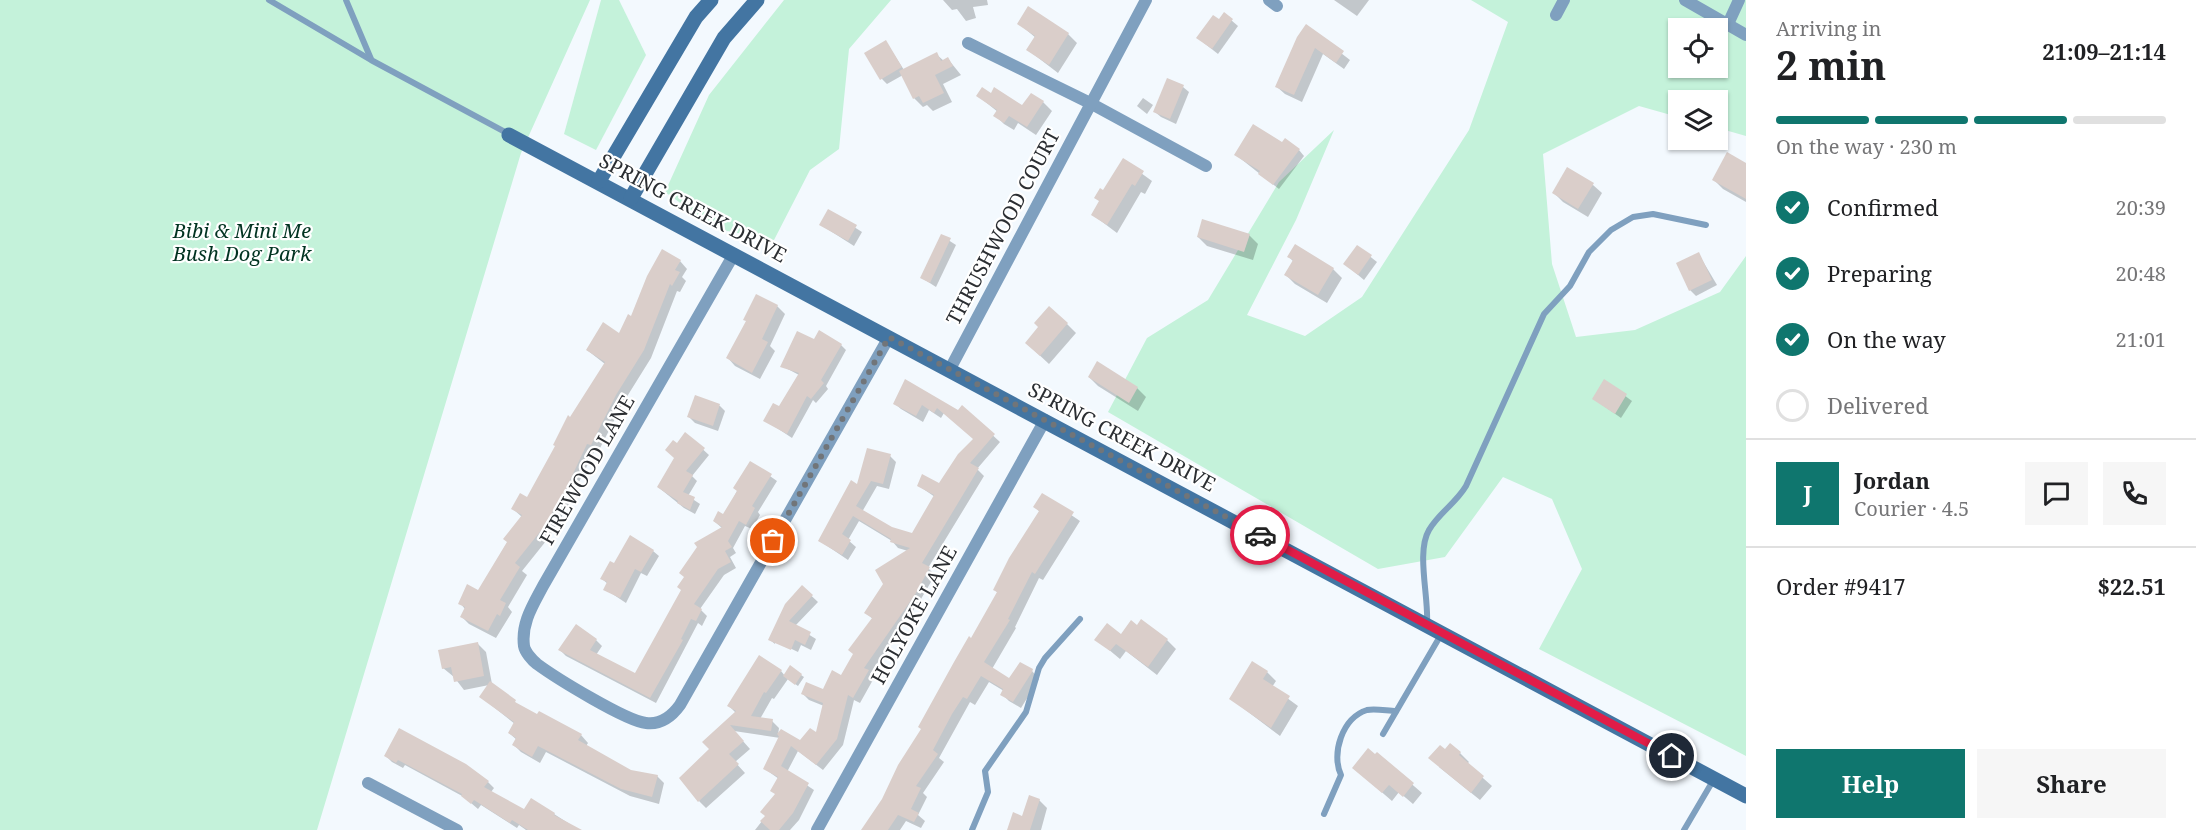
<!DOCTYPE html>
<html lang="en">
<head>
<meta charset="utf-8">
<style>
	:root { --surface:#fff; --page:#f6f6f6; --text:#202124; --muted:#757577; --line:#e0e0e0; --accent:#0f766e }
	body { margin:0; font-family:"Noto Serif",serif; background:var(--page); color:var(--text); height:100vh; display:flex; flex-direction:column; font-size:22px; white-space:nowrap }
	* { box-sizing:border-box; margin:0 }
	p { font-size:20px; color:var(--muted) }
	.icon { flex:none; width:33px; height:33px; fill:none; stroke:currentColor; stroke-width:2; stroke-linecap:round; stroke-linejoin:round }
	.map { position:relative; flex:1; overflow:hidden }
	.panel { display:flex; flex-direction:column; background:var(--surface); width:450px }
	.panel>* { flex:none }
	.buttons { position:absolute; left:1668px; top:18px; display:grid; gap:12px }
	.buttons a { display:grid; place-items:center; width:60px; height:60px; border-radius:0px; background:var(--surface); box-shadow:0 2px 4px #0004; font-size:30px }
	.pin { position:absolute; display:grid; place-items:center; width:51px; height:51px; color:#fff; margin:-26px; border:3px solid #fff; border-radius:50%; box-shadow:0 2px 6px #0007 }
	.courier { position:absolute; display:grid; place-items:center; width:60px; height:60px; margin:-30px; border:4px solid #e11d48; border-radius:50%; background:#fff; color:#222; box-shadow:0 2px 8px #0007 }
	.summary em { font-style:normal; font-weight:700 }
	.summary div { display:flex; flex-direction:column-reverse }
	.summary { display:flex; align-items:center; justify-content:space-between; height:102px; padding:0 30px }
	h1 { font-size:39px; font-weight:700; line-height:45px }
	.bar { display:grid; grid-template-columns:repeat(4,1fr); gap:9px 6px; align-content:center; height:72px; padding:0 30px }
	.bar i { height:8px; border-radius:4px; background:var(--line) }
	.bar .selected { background:var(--accent) }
	.bar p { grid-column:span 4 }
	.line { display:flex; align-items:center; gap:15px; padding:0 30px; border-top:2px solid var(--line) }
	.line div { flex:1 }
	.round { display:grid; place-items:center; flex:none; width:63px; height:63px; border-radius:0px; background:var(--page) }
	ol { padding:0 30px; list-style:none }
	li { display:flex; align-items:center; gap:18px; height:66px }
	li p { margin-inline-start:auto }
	li .icon { padding:6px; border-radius:50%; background:var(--accent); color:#fff; stroke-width:4 }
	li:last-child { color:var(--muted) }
	li i { width:33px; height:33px; border:3px solid var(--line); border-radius:50% }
	.action { display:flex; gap:12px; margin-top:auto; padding:12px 30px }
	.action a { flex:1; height:69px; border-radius:0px; background:var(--accent); color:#fff; font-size:24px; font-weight:700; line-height:69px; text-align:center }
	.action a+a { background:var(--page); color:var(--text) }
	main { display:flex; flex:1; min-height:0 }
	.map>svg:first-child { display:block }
	.green { fill:#c4f2da; fill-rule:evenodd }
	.shadow { fill:#0003 }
	.building { fill:#daceca }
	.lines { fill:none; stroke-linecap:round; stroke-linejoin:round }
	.lane { stroke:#7fa0bf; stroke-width:6 }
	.street { stroke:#7fa0bf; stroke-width:12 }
	.secondary { stroke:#4375a2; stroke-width:15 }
	.done { stroke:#717579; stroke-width:6; stroke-dasharray:0 10.8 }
	.route { stroke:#e11d48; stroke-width:8 }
	.labels { text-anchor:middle; stroke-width:4.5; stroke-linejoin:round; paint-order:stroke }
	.street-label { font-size:20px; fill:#2b2e32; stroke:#fff }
	.park-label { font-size:20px; font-style:italic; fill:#013321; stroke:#fff }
</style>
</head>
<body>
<main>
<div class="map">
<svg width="1746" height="830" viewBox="0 0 1746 830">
	<rect width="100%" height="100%" fill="#f3f9fe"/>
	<!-- green -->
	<g class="green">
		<polygon points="0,0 590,0 521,153 317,830 0,830"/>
		<polygon points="601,0 619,0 646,55 596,150 564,134"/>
		<polygon points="784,0 891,0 849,49 839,149 810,170 774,240 717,229 665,192 709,95"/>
		<path d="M1471 0H1746V136L1718 128V100H1678V117L1639 106 1543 154 1552 264 1576 337 1635 330 1720 292 1746 256V756L1539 649 1582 569 1552 499 1503 477 1445 557 1378 569 1108 412 1147 338 1208 300 1279 182 1334 130 1296 220 1247 315 1305 336 1362 297 1469 130 1508 22ZM1678 28H1718V68H1678Z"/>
	</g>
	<!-- shadow -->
	<g class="shadow">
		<polygon points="943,0 987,0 988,5 973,7 976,18 966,21 957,9 952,10"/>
		<polygon points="1334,0 1369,0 1357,16"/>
		<polygon points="1224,14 1238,26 1218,54 1204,43"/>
		<polygon points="1018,23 1068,34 1077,43 1058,73 1028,50 1036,38"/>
		<polygon points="1306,26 1350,60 1344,69 1323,54 1302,102 1285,94 1277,87"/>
		<polygon points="886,42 904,70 936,54 944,61 948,59 961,75 943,84 952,102 933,111 927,105 923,107 914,98 903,75 887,84 882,79"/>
		<polygon points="1183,87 1189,92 1176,124 1161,117 1155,112"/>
		<polygon points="978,96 1023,108 1043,102 1052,111 1036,135 1018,123 1014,130 1004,124 995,115 998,112"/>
		<polygon points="1143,98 1153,105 1147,114 1137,106"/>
		<polygon points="1283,144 1299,150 1304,156 1279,189 1236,155"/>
		<polygon points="1123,160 1152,181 1145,194 1141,192 1117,233 1093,215"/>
		<polygon points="1746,165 1746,202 1723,189 1714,180"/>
		<polygon points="1593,185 1602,193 1588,217 1563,202 1554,193"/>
		<polygon points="829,211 862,232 854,246 821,225"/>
		<polygon points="1249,235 1258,244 1253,260 1207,246 1198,237"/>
		<polygon points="942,236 956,245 936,287 922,278"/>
		<polygon points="1358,247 1377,262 1364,280 1345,264"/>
		<polygon points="1698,253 1717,285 1696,296 1690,290"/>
		<polygon points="1289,257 1333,269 1342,278 1327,303 1295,284 1286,275 1294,262"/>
		<polygon points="680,261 687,269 682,277 686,281 680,292 677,291 651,358 623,403 598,452 595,450 578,484 580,486 550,536 522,571 527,575 508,607 512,612 496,638 469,624 462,617 465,609 460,603 479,591 522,517 513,509 528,499 571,419 605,364 587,350 620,336"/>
		<polygon points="756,296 777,306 785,314 770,346 775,351 760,379 735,366 728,358 747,322"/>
		<polygon points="1067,324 1076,333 1049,364 1035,351 1040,327"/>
		<polygon points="815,341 841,345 846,350 826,386 828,389 816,403 813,400 792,438 765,420 779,408 799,375 782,366"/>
		<polygon points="1098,363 1137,388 1146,397 1138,411 1098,386 1089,377"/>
		<polygon points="906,381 958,412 962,407 1000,442 977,469 984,476 928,568 935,575 921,599 870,674 874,678 860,703 854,700 843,745 823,770 798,751 787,772 814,790 799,820 790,830 755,830 766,816 776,795 779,779 765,769 780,738 734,731 750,749 735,762 745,773 706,808 699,801 711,750 736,713 729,706 781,671 785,676 801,675 804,677 798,686 788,679 774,699 772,698 760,719 772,721 779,728 778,735 800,742 817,735 824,706 809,700 803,694 823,691 842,677 873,619 866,613 908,551 898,548 892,541 859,521 848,540 856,547 848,560 820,541 858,486 890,456 896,462 889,489 877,486 862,512 891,528 912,535 935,497 919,486 939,485 975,439 944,413 941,418 929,410 923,422 901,409 894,403"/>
		<polygon points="1605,381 1632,401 1621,418 1594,399"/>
		<polygon points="696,397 720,406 725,411 718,431 695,423 689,417"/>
		<polygon points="686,434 709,455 692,476 697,481 688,496 700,504 695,514 684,508 658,487 676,458 677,445"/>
		<polygon points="751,463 777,481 758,512 760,515 752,529 745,526 733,548 736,553 730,557 736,568 724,575 700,609 707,616 702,626 698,623 656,703 566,656 560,650 596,640 602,646 596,655 636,675 722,528 714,521 724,517"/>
		<polygon points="1042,495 1080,521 1043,580 1039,578 1015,627 1016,628 992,669 1010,680 1032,671 1039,679 1021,708 1009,701 1002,694 1004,691 989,682 975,705 970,702 939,758 944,762 923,793 927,797 918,815 925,821 921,828 906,821 900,830 863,830 884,800 998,593 995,590 1040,512 1035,507"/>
		<polygon points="653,551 659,556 647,576 641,573 626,603 605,589 608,584 602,579 614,565"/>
		<polygon points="802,587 818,602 795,626 816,639 811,650 801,645 798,652 775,641 775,644 770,640"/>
		<polygon points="1122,636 1167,640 1176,649 1157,675 1126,651 1120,659 1096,639"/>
		<polygon points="477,643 486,652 492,684 522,708 581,735 588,743 586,746 631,771 657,776 664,783 659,804 630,796 546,752 540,763 521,752 514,745 517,740 509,733 515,724 481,697 489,685 464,690 454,677 443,668"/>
		<polygon points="1267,672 1276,681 1272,687 1298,706 1280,736 1231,699"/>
		<polygon points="1445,751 1460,753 1469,762 1467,764 1492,786 1480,800 1439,767"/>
		<polygon points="1377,754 1422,793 1413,804 1399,792 1392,801 1363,776"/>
		<polygon points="386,756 488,782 494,788 491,792 525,811 554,814 579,830 526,830 519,825 517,828 481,805 478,809 464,797 405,765 403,768 392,762"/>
		<polygon points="1039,800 1047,808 1041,830 1009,830"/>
	</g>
	<!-- building -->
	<g class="building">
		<polygon points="1028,6 1069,33 1049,65 1026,50 1035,36 1017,24"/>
		<polygon points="1224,12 1233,19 1212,49 1196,38 1213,15 1219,19"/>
		<polygon points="1306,24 1344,51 1336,63 1315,48 1294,95 1275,87 1297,37"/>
		<polygon points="886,40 902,67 880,80 864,53"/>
		<polygon points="937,52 941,61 948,57 953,66 935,75 944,93 923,103 919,96 913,99 899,71"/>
		<polygon points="1167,78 1184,85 1170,119 1153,112"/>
		<polygon points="982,87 991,93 994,87 1022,105 1031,93 1044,101 1027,127 1009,116 1004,123 993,116 997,110 976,96"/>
		<polygon points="1253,124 1282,142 1285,138 1300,149 1273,185 1258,174 1260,171 1234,155"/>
		<polygon points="1727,152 1746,163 1746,199 1712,180"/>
		<polygon points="1123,158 1144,171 1135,186 1132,184 1107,225 1091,215 1099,201 1094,198 1100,188 1103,190"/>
		<polygon points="1567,167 1594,183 1578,209 1552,193"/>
		<polygon points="828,209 857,225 848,241 819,225"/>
		<polygon points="1202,219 1250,234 1244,252 1197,237"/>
		<polygon points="941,234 951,238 930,283 920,278"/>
		<polygon points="1295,244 1334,268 1318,295 1284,275 1293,260 1287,257"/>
		<polygon points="1357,245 1372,255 1358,275 1343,264"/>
		<polygon points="662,249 681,260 675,270 680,272 672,286 670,284 644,350 616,395 591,445 587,444 564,493 543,528 515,563 520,567 500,600 506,603 500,616 497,614 488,631 460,617 465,607 458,604 467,584 478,590 507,542 503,539 522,515 511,509 520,493 527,497 555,446 553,445 568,415 570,417 605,362 586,350 603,322 619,333 628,314 631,316 647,276"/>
		<polygon points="1699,252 1712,280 1689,291 1676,263"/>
		<polygon points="756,294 778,305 762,339 768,342 752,373 726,358 746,321 743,320"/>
		<polygon points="1049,306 1068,323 1040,356 1025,343 1038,327 1034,323"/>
		<polygon points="819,330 842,344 821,380 824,383 811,399 807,396 787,434 763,421 773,403 779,406 799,373 780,367 797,331 814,339"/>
		<polygon points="1097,361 1138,387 1129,403 1088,377"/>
		<polygon points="905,379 958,410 962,405 995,434 970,463 979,468 922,563 930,567 916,593 864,668 869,670 853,698 848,695 837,739 816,765 791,746 781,766 809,783 793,813 779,830 770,830 760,821 765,816 760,812 775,794 770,791 778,777 763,769 779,736 777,734 781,729 800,740 810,728 816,732 823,703 801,694 806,682 823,689 832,670 841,675 853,654 848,650 872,618 864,613 883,584 875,570 910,548 890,542 891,539 853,516 842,534 851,540 842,555 818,541 851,480 857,484 867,448 891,454 883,484 871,481 856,506 892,527 912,533 934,495 917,486 922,474 939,483 958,454 973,439 937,408 934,413 922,405 916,416 893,404"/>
		<polygon points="1604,379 1627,394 1615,414 1592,399"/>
		<polygon points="695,395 720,404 713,426 687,417"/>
		<polygon points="685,432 705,448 686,471 693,475 683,492 695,497 690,510 677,503 678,501 657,487 674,458 665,450 673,440 677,443"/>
		<polygon points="750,461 772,474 752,506 755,508 746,525 739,521 728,541 732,547 725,551 731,562 718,569 694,604 702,609 696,621 691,619 681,639 683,640 650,698 558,650 576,624 597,639 590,650 635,673 681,590 677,587 684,577 679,573 697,547 694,543 722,527 713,521 718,511 723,514 737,491 733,488"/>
		<polygon points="1042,493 1074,512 1035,574 1032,572 1008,619 1010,620 984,662 1009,678 1020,662 1033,669 1032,672 1013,702 1000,695 1003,689 981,676 967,699 963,697 952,714 933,750 938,754 916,786 921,788 911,809 919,813 914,822 898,815 888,830 861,830 882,799 898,765 921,729 918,727 954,662 969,636 971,638 997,592 993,590 1009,558 1039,511 1033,507"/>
		<polygon points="630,535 654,550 641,572 635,569 620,598 603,590 607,582 600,579 610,561 614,563"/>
		<polygon points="802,585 813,595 789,621 811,632 805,645 795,640 791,650 768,640 785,604"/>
		<polygon points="1141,619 1168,639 1148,667 1116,644 1110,651 1094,640 1107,623 1121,634 1131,620 1137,625"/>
		<polygon points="478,642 484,676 454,682 451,667 442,669 438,650"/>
		<polygon points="759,655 782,670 766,693 764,692 751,716 773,719 771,731 730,725 744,741 729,754 739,764 698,802 679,778 709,749 702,742 736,711 727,706"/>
		<polygon points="1252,661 1268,671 1263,679 1290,696 1271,728 1229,699"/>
		<polygon points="790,665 802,674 795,685 783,676"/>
		<polygon points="490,681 516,700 515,702 537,714 539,711 582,734 578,740 631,770 658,775 652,797 621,789 538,746 532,757 512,745 516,738 508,733 514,722 479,697"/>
		<polygon points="399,728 466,764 489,781 484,787 524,809 531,798 555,813 554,815 582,830 528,830 512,820 510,823 474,800 471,804 461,796 462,794 398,760 396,763 384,756"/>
		<polygon points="1450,743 1461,752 1459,755 1484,776 1471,793 1428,758 1440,745 1445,749"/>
		<polygon points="1368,748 1375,754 1377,752 1414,783 1403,797 1389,785 1382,793 1352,768"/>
		<polygon points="1029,795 1040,799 1030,830 1007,830 1013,812 1022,816"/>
	</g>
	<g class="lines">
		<!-- lane -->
		<g class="lane">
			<polyline points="269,0 371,60 509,134"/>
			<polyline points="346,0 371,59"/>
			<path d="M1427 624C1429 597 1416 552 1429 530 1439 513 1456 503 1466 486L1544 314 1570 286 1589 252 1611 230 1633 217 1653 214 1706 225"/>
			<polyline points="1383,734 1442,633"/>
			<path d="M1324 814 1341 775C1331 754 1342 718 1367 710 1375 708 1388 711 1396 711"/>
			<polyline points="972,830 988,792 985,771 1026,712 1039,668 1045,658 1080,619"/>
			<polyline points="1684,830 1714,779"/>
		</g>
		<!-- street -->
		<g class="street">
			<polyline points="1269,0 1277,6"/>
			<polyline points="1685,0 1746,35"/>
			<polyline points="1556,15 1564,0"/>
			<polyline points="1728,24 1739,0"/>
			<polyline points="968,43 1090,103 1206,166"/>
			<path d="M734 254 543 586C533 605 521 623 524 646 525 652 532 660 537 664 556 678 626 721 646 723 661 725 672 716 680 705L889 337"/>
			<polyline points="950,369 1146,0"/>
			<polyline points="368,783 457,830"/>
			<polyline points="817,830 1045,420"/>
		</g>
		<!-- secondary -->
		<g class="secondary">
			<polyline points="509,135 1746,796"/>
			<polyline points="599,181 696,17 711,0"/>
			<polyline points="631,198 724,38 757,0"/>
		</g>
	</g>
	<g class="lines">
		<!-- done -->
		<polyline class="done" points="773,541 889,337 1260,535"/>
		<!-- route -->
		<polyline class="route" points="1260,535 1672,756"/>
	</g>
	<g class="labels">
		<!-- street labels -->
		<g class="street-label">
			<text transform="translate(693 208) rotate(28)" y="7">SPRING CREEK DRIVE</text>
			<text transform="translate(1003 227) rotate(-62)" y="7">THRUSHWOOD COURT</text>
			<text transform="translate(1122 437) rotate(28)" y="7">SPRING CREEK DRIVE</text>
			<text transform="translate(587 470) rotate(-60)" y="7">FIREWOOD LANE</text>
			<text transform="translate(914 615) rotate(-61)" y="7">HOLYOKE LANE</text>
		</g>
		<!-- park labels -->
		<g class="park-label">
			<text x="242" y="238">Bibi &amp; Mini Me<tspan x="242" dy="23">Bush Dog Park</tspan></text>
		</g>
	</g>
</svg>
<div class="buttons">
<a><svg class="icon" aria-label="locate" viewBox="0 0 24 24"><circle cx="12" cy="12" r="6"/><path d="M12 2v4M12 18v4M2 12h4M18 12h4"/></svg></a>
<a><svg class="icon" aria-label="layers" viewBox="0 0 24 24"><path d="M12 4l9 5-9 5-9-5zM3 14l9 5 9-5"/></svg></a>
</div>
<div class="pin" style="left:773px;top:541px;background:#ea580c"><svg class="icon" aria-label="bag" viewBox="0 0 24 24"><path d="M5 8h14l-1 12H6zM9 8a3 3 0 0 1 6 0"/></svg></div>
<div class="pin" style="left:1672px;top:756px;background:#1f2937"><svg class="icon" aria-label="home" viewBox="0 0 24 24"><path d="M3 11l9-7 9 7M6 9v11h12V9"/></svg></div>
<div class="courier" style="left:1260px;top:535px"><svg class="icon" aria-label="car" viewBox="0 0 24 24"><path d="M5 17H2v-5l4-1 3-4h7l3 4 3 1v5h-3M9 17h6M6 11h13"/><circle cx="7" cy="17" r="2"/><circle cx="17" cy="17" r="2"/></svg></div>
</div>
<section class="panel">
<div class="summary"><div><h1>2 min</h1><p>Arriving in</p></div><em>21:09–21:14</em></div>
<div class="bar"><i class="selected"></i><i class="selected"></i><i class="selected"></i><i></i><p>On the way · 230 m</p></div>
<ol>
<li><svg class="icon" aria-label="check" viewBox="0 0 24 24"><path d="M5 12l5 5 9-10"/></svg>Confirmed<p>20:39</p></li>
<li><svg class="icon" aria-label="check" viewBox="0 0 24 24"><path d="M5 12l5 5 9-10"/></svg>Preparing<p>20:48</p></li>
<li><svg class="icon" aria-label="check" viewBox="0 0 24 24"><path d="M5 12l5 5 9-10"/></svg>On the way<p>21:01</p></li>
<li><i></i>Delivered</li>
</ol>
<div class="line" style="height:108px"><b class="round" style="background:var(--accent);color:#fff">J</b><div><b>Jordan</b><p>Courier · 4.5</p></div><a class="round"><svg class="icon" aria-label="chat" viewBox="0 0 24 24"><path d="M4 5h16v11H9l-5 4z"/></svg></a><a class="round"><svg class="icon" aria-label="phone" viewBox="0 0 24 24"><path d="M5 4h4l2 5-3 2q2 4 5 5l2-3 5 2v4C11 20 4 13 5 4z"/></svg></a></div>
<div class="line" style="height:78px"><div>Order #9417</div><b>$22.51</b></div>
<div class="action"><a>Help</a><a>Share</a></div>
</section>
</main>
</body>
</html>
